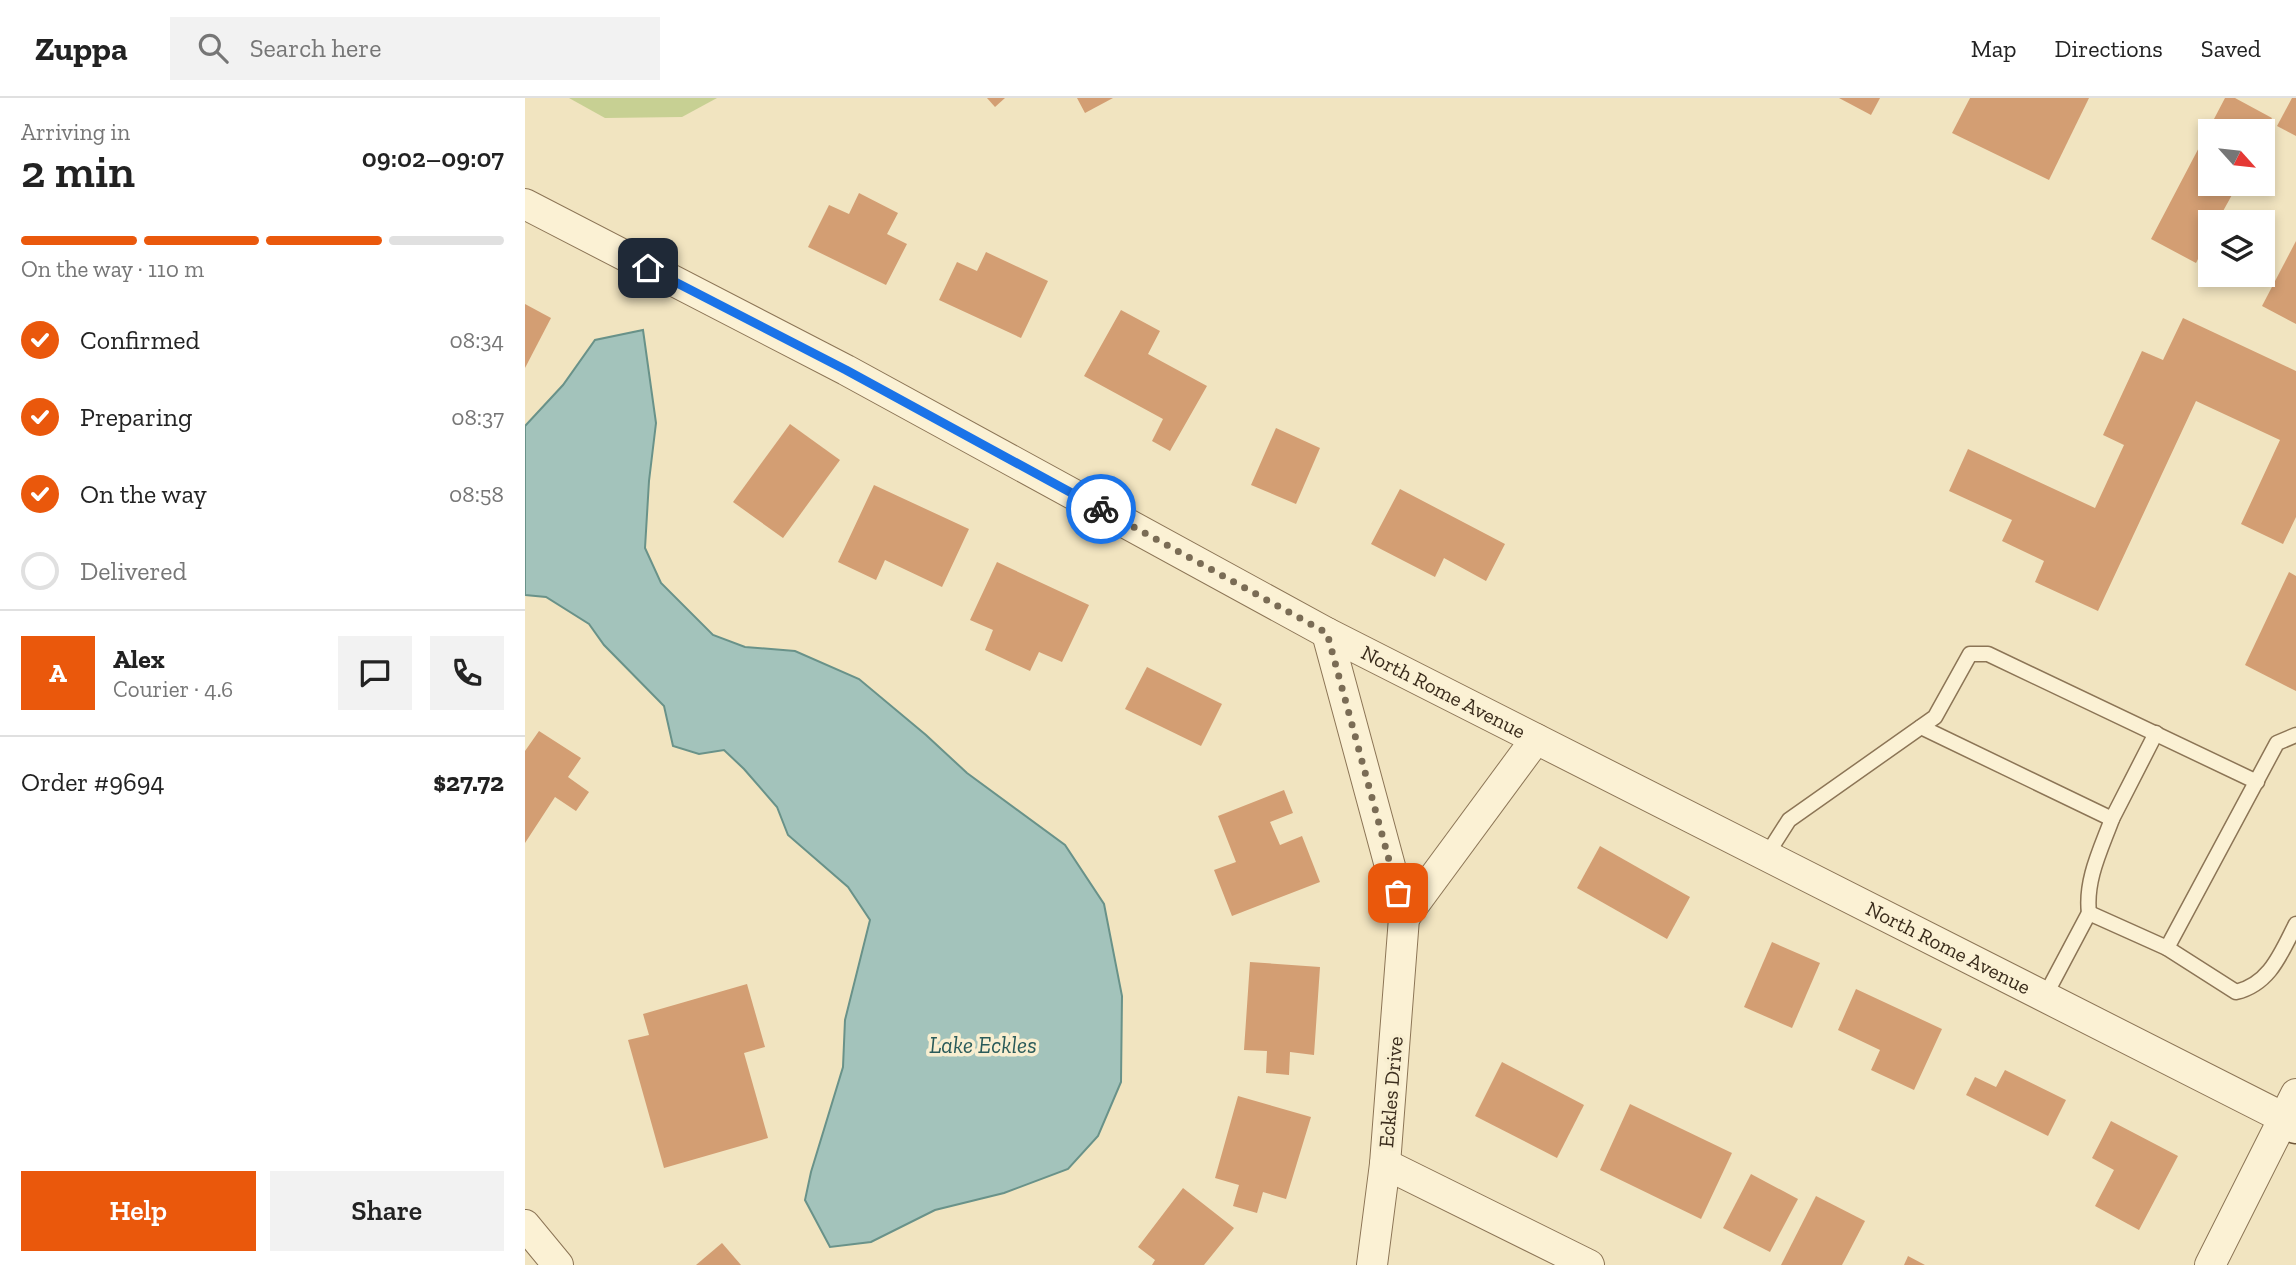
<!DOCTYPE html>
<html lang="en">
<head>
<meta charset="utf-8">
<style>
	:root { --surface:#fff; --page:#f2f2f2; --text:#222; --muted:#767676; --line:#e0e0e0; --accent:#ea580c }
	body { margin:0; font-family:"Zilla Slab",serif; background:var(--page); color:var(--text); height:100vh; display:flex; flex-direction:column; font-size:26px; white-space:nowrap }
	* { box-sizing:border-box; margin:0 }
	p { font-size:23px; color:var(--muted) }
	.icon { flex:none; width:38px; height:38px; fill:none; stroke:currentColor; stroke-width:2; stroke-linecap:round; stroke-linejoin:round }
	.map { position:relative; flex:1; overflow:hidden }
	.side { display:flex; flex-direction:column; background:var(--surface); width:525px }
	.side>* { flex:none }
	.needle { width:46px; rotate:117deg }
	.tools { position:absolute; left:1673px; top:21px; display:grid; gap:14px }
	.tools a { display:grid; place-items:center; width:77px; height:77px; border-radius:0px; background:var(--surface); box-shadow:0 4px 10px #0003; font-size:35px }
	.pin { position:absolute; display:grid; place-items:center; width:60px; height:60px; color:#fff; margin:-30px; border-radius:14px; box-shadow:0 4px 10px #0006 }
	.courier { position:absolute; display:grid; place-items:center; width:70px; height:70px; margin:-35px; border:5px solid #1a73e8; border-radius:50%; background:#fff; color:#222; box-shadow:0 2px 9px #0007 }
	.head em { font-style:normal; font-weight:600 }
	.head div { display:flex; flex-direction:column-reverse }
	.head { display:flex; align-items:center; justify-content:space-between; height:119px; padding:0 21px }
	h1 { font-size:46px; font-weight:600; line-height:52px }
	.bar { display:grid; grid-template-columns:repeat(4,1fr); gap:10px 7px; align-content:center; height:84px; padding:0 21px }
	.bar i { height:9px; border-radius:5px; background:var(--line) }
	.bar .selected { background:var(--accent) }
	.bar p { grid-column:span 4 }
	.line { display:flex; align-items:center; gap:18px; padding:0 21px; border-top:2px solid var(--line) }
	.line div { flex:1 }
	.round { display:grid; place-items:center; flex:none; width:74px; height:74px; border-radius:0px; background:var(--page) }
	ol { padding:0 21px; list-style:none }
	li { display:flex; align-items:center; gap:21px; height:77px }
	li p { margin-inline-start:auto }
	li .icon { padding:7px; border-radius:50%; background:var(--accent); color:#fff; stroke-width:4 }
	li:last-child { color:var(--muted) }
	li i { width:38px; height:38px; border:4px solid var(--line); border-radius:50% }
	.cta { display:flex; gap:14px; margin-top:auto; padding:14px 21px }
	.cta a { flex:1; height:80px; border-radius:0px; background:var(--accent); color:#fff; font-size:28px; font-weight:600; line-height:80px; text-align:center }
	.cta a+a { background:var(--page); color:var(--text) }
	header { display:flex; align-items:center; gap:42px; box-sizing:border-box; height:98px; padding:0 35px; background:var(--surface); border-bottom:2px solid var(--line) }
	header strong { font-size:33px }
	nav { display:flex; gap:38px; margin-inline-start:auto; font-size:24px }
	.search { width:490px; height:63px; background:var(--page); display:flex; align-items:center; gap:18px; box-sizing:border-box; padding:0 24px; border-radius:0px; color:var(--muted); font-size:26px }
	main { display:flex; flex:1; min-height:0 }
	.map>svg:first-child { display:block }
	.green { fill:#c7d093 }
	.water { fill:#a3c3bb; stroke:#699289; stroke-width:2 }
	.building { fill:#d39e73 }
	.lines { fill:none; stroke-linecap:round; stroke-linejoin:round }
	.lane-casing { stroke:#8c7556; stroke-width:17 }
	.street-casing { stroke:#8c7556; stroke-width:32 }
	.secondary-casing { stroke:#6e563a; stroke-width:41 }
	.lane { stroke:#fbf1d4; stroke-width:14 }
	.street { stroke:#fbf1d4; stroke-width:30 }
	.secondary { stroke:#fbf1d4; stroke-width:38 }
	.done { stroke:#7a6c55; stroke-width:7; stroke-dasharray:0 12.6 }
	.route { stroke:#1a73e8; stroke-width:9 }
	.labels { text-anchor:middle; stroke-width:7; stroke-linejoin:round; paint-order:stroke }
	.street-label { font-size:21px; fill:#3a2c1c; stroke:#f8eed0 }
	.water-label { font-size:23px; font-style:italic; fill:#2a5b5a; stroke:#f8eed0 }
</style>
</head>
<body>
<header>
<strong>Zuppa</strong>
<div class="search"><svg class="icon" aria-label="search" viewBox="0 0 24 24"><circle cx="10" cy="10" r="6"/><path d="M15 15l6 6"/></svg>Search here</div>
<nav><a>Map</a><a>Directions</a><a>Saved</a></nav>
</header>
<main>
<section class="side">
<div class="head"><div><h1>2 min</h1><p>Arriving in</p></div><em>09:02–09:07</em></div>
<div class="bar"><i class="selected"></i><i class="selected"></i><i class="selected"></i><i></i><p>On the way · 110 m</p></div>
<ol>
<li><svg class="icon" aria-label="check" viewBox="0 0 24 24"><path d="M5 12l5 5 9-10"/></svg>Confirmed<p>08:34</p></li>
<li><svg class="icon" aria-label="check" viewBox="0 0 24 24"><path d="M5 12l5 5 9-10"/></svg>Preparing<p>08:37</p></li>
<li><svg class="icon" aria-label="check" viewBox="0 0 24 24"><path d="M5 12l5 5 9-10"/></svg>On the way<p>08:58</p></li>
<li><i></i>Delivered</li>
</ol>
<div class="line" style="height:126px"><b class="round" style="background:var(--accent);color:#fff">A</b><div><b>Alex</b><p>Courier · 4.6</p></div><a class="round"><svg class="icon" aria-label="chat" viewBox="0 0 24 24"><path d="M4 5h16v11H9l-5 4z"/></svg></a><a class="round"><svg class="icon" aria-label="phone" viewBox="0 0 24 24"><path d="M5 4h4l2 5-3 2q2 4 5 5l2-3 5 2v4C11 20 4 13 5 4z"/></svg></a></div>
<div class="line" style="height:91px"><div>Order #9694</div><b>$27.72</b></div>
<div class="cta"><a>Help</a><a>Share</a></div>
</section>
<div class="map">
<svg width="1771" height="1167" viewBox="0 0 1771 1167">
	<rect width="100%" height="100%" fill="#f1e4c0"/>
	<!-- green -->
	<polygon class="green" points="44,0 192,0 157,19 80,20"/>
	<!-- water -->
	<polygon class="water" points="118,232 131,325 124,383 120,450 136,485 188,537 220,549 270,553 334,581 401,637 442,675 540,747 579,806 597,898 596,984 573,1038 543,1071 479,1095 410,1112 346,1144 305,1149 280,1102 286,1074 318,969 320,922 345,822 323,789 263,737 252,709 219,671 199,652 174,656 148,648 139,608 79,547 64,526 21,499 0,497 0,328 38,287 70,242"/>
	<!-- building -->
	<g class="building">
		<polygon points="462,0 480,0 470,9"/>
		<polygon points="552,0 588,0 560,15"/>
		<polygon points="1314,0 1355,0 1346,17"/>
		<polygon points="1445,0 1564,0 1524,82 1427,35"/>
		<polygon points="1700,0 1710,0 1747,20 1738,38 1738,33 1685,33 1685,86 1713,86 1692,124 1685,124 1685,137 1671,165 1626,141"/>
		<polygon points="1767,0 1771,0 1771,38 1752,28"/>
		<polygon points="334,95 373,115 362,136 382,146 361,187 283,149 304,107 324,116"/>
		<polygon points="1771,143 1771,226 1737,208"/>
		<polygon points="461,154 523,183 496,240 414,202 432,164 452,173"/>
		<polygon points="0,206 26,220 0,270"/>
		<polygon points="596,212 635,233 623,256 682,288 645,353 627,343 638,321 559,278"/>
		<polygon points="1658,220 1771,273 1771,419 1758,446 1716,426 1755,342 1671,303 1573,513 1510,484 1519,463 1477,443 1487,422 1424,393 1443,351 1570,410 1599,347 1578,337 1617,253 1638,262"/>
		<polygon points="265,326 315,362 258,440 208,404"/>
		<polygon points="751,330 795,350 771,406 726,387"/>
		<polygon points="349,387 444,431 417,489 360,462 351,482 313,464"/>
		<polygon points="875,391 980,446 961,483 919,460 910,479 846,446"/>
		<polygon points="472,464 564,507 537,564 514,554 505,573 460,552 468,532 445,522"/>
		<polygon points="1764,474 1771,478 1771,593 1720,567"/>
		<polygon points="622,569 697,606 676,648 600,611"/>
		<polygon points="14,633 56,660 43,679 64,694 51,713 30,699 0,745 0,653"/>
		<polygon points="759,692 768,715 745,724 755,747 777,738 795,784 707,818 689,772 711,764 693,718"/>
		<polygon points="1075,748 1165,799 1142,841 1052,790"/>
		<polygon points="1247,844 1295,865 1267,930 1219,909"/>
		<polygon points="725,864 795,869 789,957 765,954 764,977 741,975 742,953 719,952"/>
		<polygon points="222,886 240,949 219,955 243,1040 139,1070 103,942 124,937 118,916"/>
		<polygon points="1331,891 1417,931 1389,992 1346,972 1355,952 1313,932"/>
		<polygon points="977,964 1059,1007 1032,1060 950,1018"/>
		<polygon points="1480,972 1541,1002 1523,1038 1441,997 1450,979 1471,989"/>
		<polygon points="713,998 786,1019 761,1101 738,1094 732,1115 708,1108 714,1087 690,1080"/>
		<polygon points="1105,1006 1207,1055 1176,1121 1075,1072"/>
		<polygon points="1586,1023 1653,1058 1614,1132 1570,1108 1589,1072 1567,1060"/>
		<polygon points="1226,1076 1273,1101 1245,1154 1198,1130"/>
		<polygon points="658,1090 709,1130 679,1167 627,1167 630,1162 613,1149"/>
		<polygon points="1291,1098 1340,1123 1317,1167 1256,1167"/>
		<polygon points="197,1145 216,1167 171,1167"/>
		<polygon points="1383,1158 1400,1167 1379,1167"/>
	</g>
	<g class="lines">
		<defs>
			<g id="lane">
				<path d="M1396 629 1587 721C1576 751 1560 782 1564 815"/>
				<polyline points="1587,721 1631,635"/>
				<polyline points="1241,758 1264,722 1410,619 1445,556 1463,556 1732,684"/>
				<path d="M1642 850 1711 894C1745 886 1756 855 1771 826"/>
				<polyline points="1520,898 1564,815 1642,850 1752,645 1771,637"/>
			</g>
			<g id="street">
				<path id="s1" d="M0 106 321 272 802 535 1759 1020"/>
				<polyline points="802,535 879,820 860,1066 847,1167"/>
				<polyline points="879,820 1011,641"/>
				<polyline points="860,1066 1064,1167"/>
				<polyline points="0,1127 33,1167"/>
				<polyline points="1685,1167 1771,996"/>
			</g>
			<polyline id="secondary" points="1759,1020 1771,1026"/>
		</defs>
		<!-- lane casing -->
		<use href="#lane" class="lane-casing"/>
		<!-- street casing -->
		<use href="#street" class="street-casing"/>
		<!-- secondary casing -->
		<use href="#secondary" class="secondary-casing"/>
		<!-- lane -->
		<use href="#lane" class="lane"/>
		<!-- street -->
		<use href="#street" class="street"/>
		<!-- secondary -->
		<use href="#secondary" class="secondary"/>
	</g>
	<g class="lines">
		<!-- done -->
		<polyline class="done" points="576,411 802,535 873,795"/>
		<!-- route -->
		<polyline class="route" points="123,170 321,272 576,411"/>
	</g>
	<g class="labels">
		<!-- street labels -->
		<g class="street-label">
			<text dy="7" stroke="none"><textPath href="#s1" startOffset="1040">North Rome Avenue</textPath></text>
			<text dy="7" stroke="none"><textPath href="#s1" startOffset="1606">North Rome Avenue</textPath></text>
			<text transform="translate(866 994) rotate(-85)" y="7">Eckles Drive</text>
		</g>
		<!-- water labels -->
		<g class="water-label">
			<text x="458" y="955">Lake Eckles</text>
		</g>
	</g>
</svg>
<div class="tools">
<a><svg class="needle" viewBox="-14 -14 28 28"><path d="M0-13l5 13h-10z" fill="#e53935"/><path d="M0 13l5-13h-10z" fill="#767676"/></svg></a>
<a><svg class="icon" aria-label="layers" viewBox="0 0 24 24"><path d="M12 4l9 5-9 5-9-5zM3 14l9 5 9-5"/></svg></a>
</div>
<div class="pin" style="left:873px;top:795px;background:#ea580c"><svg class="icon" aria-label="bag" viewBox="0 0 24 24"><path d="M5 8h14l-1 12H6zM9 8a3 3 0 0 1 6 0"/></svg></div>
<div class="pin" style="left:123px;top:170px;background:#1f2937"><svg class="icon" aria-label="home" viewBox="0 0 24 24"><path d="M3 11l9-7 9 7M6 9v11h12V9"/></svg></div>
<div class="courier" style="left:576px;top:411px"><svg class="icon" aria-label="bike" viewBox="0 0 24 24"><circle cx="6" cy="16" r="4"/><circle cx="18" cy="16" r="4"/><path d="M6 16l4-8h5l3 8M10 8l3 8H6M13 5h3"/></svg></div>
</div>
</main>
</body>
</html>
